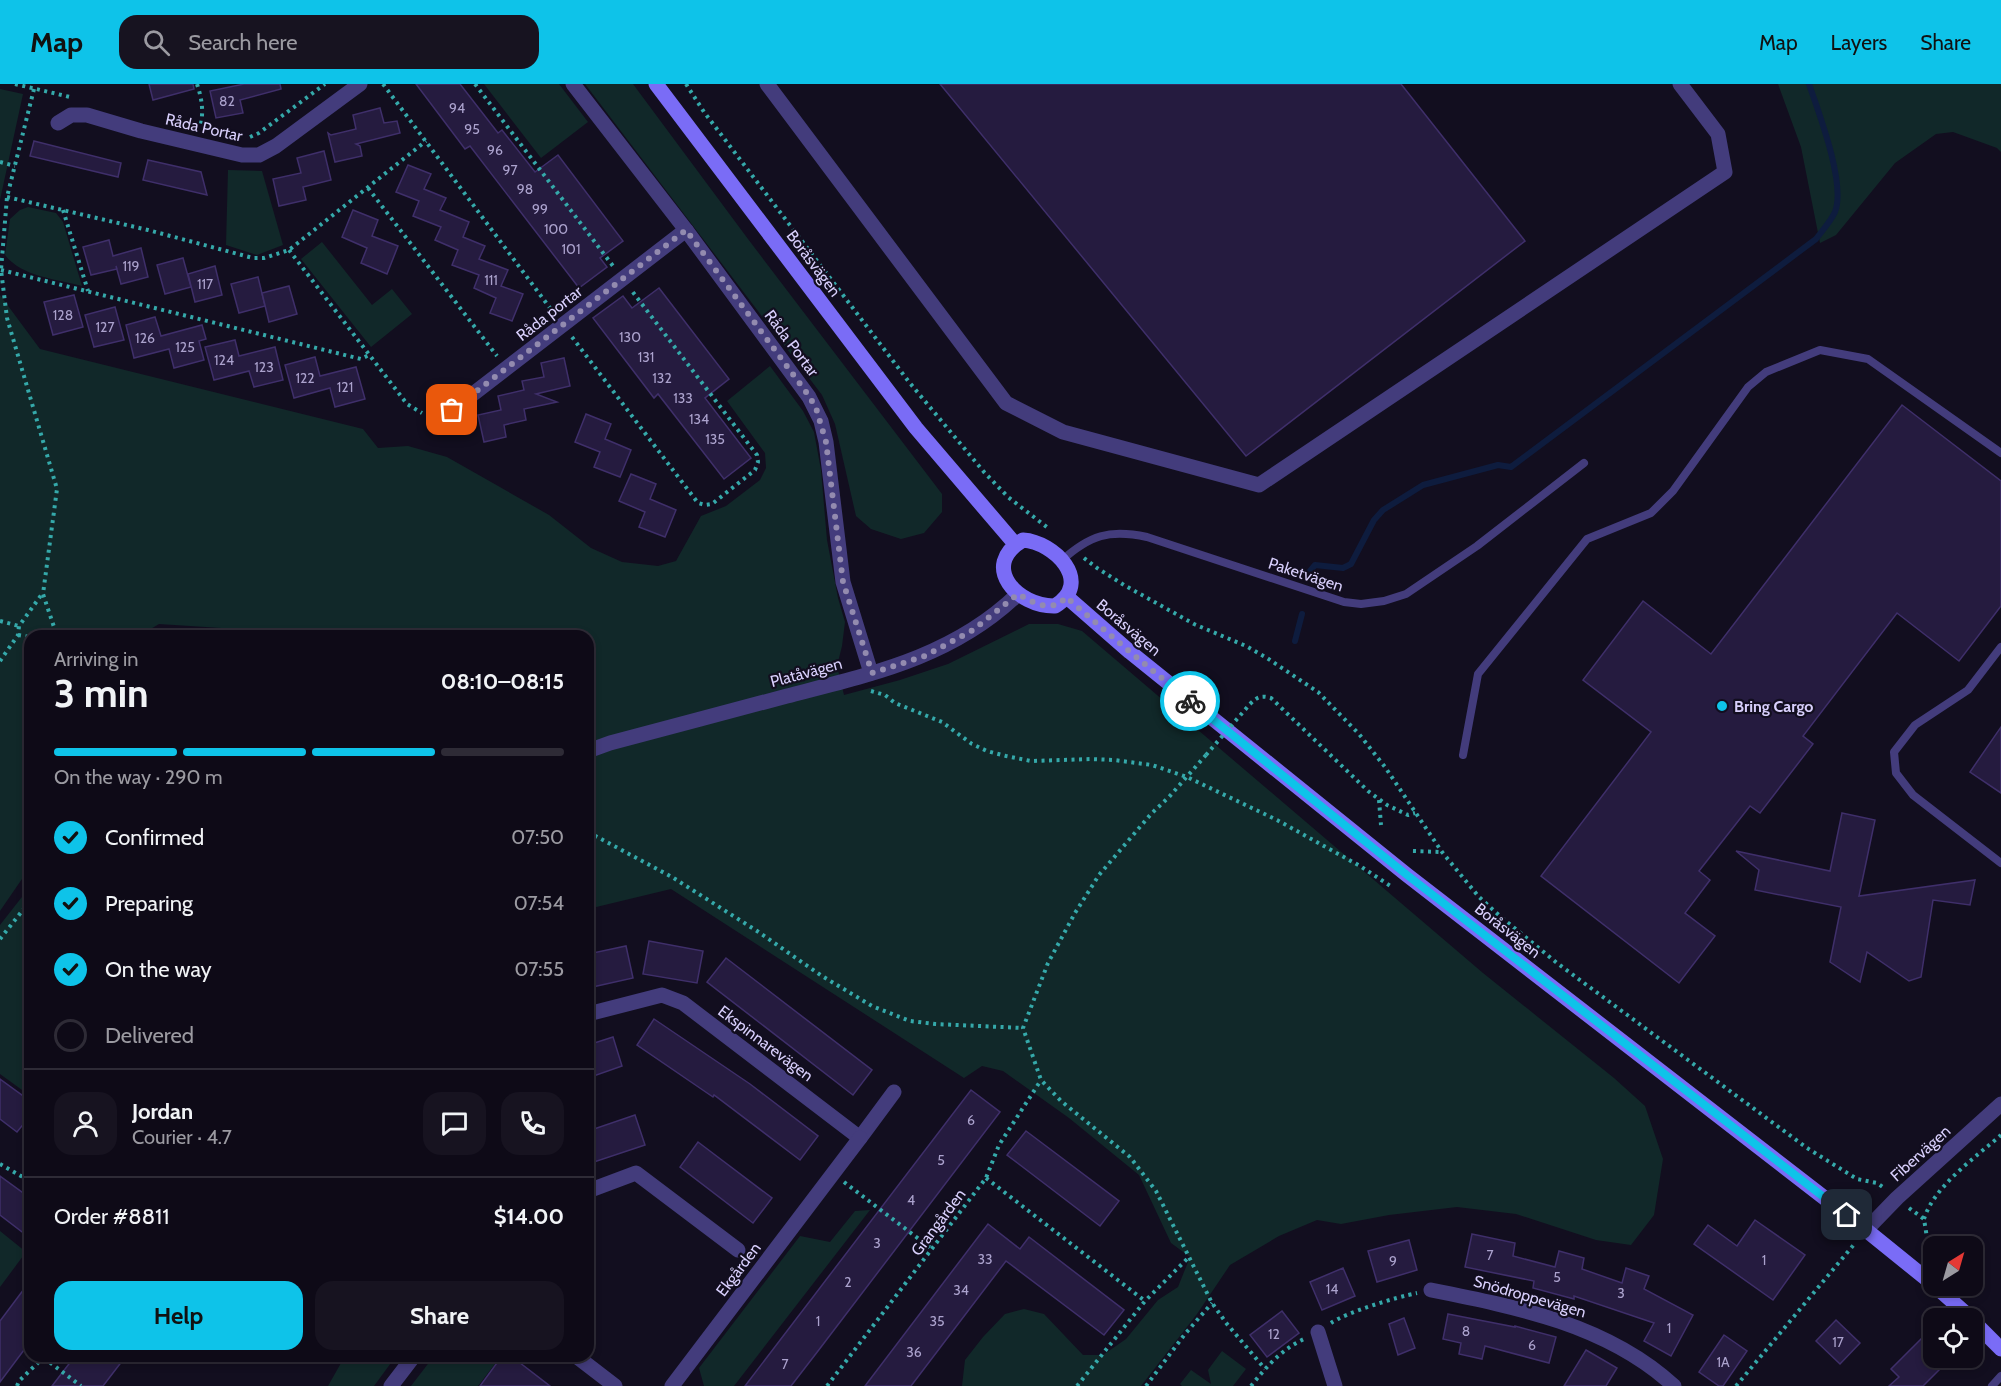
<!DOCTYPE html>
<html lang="en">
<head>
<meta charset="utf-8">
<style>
	:root { --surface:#0e0a17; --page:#171320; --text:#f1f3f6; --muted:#9b9aa1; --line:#2e2b36; --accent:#0ec3e9 }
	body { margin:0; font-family:Cabin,sans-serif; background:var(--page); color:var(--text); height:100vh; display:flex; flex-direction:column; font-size:22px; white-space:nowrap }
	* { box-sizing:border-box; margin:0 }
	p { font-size:20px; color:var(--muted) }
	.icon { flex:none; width:33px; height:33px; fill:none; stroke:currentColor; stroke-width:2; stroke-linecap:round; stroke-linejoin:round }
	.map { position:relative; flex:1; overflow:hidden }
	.panel { position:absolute; left:24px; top:546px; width:570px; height:732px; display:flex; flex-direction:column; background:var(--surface); border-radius:18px; box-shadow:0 3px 9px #0003,0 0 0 2px var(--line) }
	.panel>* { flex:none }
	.needle { width:39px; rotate:37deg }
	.tools { position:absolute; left:1923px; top:1152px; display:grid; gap:12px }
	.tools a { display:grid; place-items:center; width:60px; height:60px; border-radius:12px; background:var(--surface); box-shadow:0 3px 9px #0003,0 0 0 2px var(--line); font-size:30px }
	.pin { position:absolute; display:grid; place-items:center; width:51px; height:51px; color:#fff; margin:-26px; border-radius:12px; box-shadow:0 3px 9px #0006 }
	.courier { position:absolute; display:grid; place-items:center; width:60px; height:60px; margin:-30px; border:4px solid #0ec3e9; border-radius:50%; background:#fff; color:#222; box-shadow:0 2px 8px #0007 }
	.head em { font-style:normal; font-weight:700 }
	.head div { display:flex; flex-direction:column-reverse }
	.head { display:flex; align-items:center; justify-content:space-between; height:102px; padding:0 30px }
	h1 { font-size:39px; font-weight:700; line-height:45px }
	.bar { display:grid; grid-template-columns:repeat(4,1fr); gap:9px 6px; align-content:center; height:72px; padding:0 30px }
	.bar i { height:8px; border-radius:4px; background:var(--line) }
	.bar .active { background:var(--accent) }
	.bar p { grid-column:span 4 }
	.line { display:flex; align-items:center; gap:15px; padding:0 30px; border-top:2px solid var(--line) }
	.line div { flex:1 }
	.round { display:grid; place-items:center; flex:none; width:63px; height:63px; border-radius:18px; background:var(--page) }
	ol { padding:0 30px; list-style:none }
	li { display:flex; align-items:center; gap:18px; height:66px }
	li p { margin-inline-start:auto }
	li .icon { padding:6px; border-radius:50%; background:var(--accent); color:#111; stroke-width:4 }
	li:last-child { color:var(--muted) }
	li i { width:33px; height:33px; border:3px solid var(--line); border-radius:50% }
	.button { display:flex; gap:12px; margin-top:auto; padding:12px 30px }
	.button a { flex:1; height:69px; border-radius:18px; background:var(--accent); color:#111; font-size:24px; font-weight:700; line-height:69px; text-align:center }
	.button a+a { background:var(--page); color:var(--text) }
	header { display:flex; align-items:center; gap:36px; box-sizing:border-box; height:84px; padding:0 30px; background:var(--accent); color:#111 }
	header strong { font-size:28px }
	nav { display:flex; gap:33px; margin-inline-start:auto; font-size:21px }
	.search { width:420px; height:54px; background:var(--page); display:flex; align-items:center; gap:15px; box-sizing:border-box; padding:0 21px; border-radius:18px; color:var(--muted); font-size:22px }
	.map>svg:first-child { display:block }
	.green { fill:#112829 }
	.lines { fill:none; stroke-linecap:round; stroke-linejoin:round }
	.stream { stroke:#0e1c3e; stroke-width:6 }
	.building { fill:#251b3f; stroke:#3f2f6a; stroke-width:1.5 }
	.path { stroke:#35a9aa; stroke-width:4; stroke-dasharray:3 4.5; stroke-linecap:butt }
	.lane { stroke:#433c7c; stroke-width:8 }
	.street { stroke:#433c7c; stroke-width:15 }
	.secondary { stroke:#7a6cf6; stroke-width:15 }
	.path-bridge { stroke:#35a9aa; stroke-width:4; stroke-dasharray:3 4.5; stroke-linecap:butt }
	.done { stroke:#938baf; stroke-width:6; stroke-dasharray:0 10.8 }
	.route { stroke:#0ec3e9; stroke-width:8 }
	.poi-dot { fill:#0ec3e9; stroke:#120e1f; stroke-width:2 }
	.labels { text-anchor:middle; stroke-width:4.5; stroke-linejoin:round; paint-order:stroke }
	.number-label { font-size:14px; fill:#aba2cd }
	.street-label { font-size:16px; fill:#d8cffc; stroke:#120e1f }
	.poi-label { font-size:16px; font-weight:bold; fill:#d8cffc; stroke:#120e1f; text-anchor:start }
</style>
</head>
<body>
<header>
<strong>Map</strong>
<div class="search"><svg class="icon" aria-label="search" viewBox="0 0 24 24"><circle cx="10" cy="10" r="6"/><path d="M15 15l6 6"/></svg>Search here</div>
<nav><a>Map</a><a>Layers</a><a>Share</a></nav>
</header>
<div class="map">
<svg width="2001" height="1302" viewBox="0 0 2001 1302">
	<rect width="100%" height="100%" fill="#120e1f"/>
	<!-- green -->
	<g class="green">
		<polygon points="484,0 559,0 588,38 541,74"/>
		<polygon points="585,0 633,0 748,155 942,410 942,428 924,449 901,455 871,445 856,432 835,340 822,311"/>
		<polygon points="1778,0 2001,0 2001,68 1997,64 1953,48 1936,50 1895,79 1836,151 1820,159 1801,63"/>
		<polygon points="0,5 23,10 0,116"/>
		<polygon points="228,86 262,87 283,161 257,171 226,161"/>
		<path d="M28 123 56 129 63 138 82 202C57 195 22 193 5 171L10 135 20 126Z"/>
		<polygon points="322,158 372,221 392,205 412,230 371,263 301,175"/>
		<polygon points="0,211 40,265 363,345 378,364 408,362 447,373 549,431 591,464 622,478 658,482 676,477 701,432 726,422 760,396 766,384 765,369 727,317 770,282 803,327 814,348 821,386 827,456 838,514 845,538 842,562 837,582 844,611 900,596 948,580 1029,540 1058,540 1082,547 1483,889 1614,994 1645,1022 1663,1075 1654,1131 1631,1161 1596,1156 1516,1130 1457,1123 1389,1131 1341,1140 1317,1136 1279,1152 1230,1181 1197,1230 1141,1302 962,1302 965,1276 983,1253 1005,1230 1024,1225 1044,1230 1083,1271 1103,1271 1126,1255 1158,1216 1178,1203 1190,1173 1171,1159 1139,1091 1069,1034 1003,987 982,982 964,994 671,805 588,825 588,552 344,552 159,540 139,552 30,552 30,770 24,792 0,827"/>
		<polygon points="29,804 30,1009 29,1011 0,990 0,841"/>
		<polygon points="870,1126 734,1302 704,1302 699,1284 800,1152 830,1158 855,1127"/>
		<polygon points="0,1147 26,1168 0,1203"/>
		<polygon points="1222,1267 1246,1285 1233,1302 1182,1302 1180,1300 1191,1286 1211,1300 1208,1286"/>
		<polygon points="345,1272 396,1272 374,1302 328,1302"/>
		<polygon points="434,1272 501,1272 478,1302 411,1302"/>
	</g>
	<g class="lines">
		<!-- stream -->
		<g class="stream">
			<path d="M1310 487 1315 481 1343 484 1351 480 1374 436 1383 426 1423 401 1498 381 1511 383 1816 155C1822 147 1831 137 1835 128 1846 100 1819 29 1809 0"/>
			<polyline points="1295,557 1302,530"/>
		</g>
	</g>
	<!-- building -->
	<g class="building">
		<polygon points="149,0 193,0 194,5 153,16"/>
		<polygon points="244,0 280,0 281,5 240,16 243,29 216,34 210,7"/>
		<polygon points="416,0 460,0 498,49 502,46 535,88 558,71 623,157 600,174 607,183 579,204 470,62 465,65"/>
		<polygon points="940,0 1401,0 1525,157 1246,372"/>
		<polygon points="380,24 384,39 397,37 400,49 356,60 360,62 362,72 335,78 328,49 331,51 356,45 353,31"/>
		<polygon points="34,57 121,79 118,93 30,72"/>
		<polygon points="324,67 331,96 303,103 306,116 279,122 273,95 301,89 297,74"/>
		<polygon points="148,76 201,88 207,111 143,96"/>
		<polygon points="408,81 431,90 424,105 446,114 440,126 469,138 463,153 485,162 479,175 508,186 501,202 523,210 512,237 490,229 496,214 474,204 479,191 452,181 458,166 435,156 441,143 413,132 419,117 396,108"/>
		<polygon points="353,126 378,136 372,152 398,162 387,190 361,179 367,164 342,153"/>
		<polygon points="109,156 113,172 141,164 148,193 121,200 116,182 117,185 91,191 83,163"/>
		<polygon points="183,174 191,203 165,210 157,181"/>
		<polygon points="215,182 222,211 195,218 188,190"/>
		<polygon points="258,193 265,222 239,229 231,200"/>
		<polygon points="289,202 297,230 269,238 262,209"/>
		<polygon points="659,204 729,295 705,314 751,374 724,395 658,310 654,314 593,234 623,212 632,224"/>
		<polygon points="74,211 83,243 53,251 44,218"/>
		<polygon points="115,223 124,256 94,263 85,231"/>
		<polygon points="155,233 161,252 202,241 206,255 199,257 204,276 174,284 169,265 134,274 126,241"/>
		<polygon points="235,256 239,272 275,263 283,296 254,303 249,287 214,296 205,263"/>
		<polygon points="315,273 320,292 356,283 365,315 335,323 330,304 294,314 285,281"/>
		<polygon points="564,274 570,302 536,310 557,318 524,325 526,336 504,341 506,353 484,358 478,331 501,326 498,312 524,306 522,297 544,293 541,279"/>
		<polygon points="1902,321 2001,397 2001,522 1959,577 1897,529 1803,652 1813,660 1760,729 1750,722 1699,787 1710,796 1685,829 1715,852 1679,899 1541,792 1651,648 1583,596 1643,517 1711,570"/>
		<polygon points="586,330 611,340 605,355 631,366 620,393 594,383 600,368 575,358"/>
		<polygon points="631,390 656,400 650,415 676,426 665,453 639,443 645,428 619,417"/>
		<polygon points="2001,643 2001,709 1970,688"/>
		<polygon points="1842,729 1875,736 1859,812 1975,796 1970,821 1933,816 1921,893 1909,897 1867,868 1860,898 1830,878 1841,823 1755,806 1759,786 1736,767 1830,787"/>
		<polygon points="649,857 703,867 697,899 643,890"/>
		<polygon points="626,862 633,894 588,904 588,870"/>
		<polygon points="726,874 872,986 853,1011 707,898"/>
		<polygon points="654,935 750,1000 818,1052 800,1076 714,1011 713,1013 637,961"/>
		<polygon points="613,953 622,982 588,994 588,961"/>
		<polygon points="0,995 30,1017 30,1032 17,1048 0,1035"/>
		<polygon points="971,1006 1000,1028 818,1267 791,1302 745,1302"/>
		<polygon points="635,1031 645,1061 588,1080 588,1047"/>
		<polygon points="1026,1047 1119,1117 1100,1142 1007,1071"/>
		<polygon points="698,1058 772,1114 753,1139 680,1083"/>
		<polygon points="0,1092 30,1114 30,1154 0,1131"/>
		<polygon points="1755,1136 1805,1171 1773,1216 1694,1160 1708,1141 1737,1162"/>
		<polygon points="988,1140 1020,1165 1029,1153 1124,1226 1104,1251 1006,1177 911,1302 865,1302"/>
		<polygon points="1472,1150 1515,1159 1513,1172 1555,1183 1559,1167 1584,1174 1582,1185 1622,1199 1626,1184 1649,1192 1644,1205 1693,1231 1671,1272 1644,1257 1654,1239 1574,1212 1574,1215 1533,1204 1534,1197 1465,1183"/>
		<polygon points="1409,1156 1417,1186 1377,1198 1368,1167"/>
		<polygon points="1343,1184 1355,1212 1322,1226 1310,1198"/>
		<polygon points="30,1197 30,1258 0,1298 0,1237"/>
		<polygon points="1282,1227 1299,1249 1267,1273 1250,1251"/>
		<polygon points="1448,1230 1515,1243 1515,1242 1556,1253 1549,1279 1485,1262 1482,1275 1459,1270 1461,1259 1443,1255"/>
		<polygon points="1404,1234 1415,1264 1398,1271 1389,1240"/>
		<polygon points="1836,1236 1860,1259 1840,1280 1816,1257"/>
		<polygon points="1934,1242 1934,1274 1951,1274 1923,1302 1889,1302 1899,1293 1891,1285"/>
		<polygon points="1724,1251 1747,1267 1723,1302 1719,1302 1699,1288"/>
		<polygon points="1586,1266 1617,1284 1606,1302 1564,1302"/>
		<polygon points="75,1272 126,1272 103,1302 52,1302"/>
		<polygon points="502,1272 511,1272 550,1302 480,1302"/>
	</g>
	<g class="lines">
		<!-- path -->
		<g class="path">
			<polyline points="15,0 70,13"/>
			<path d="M197 0C202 15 204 28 200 44"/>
			<polyline points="383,0 553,228"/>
			<polyline points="475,0 613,182"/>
			<polyline points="686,0 704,28 909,298 984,388 1008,413 1048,444"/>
			<polyline points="34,5 7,113 1,186 7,234 57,405 43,510 57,552"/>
			<polyline points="250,53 259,49 325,0"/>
			<polyline points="0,78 15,82"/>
			<polyline points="368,104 497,272"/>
			<polyline points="7,113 148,146 253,174 264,174 289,166 426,57"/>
			<polyline points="63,126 88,207"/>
			<polyline points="289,166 407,320 422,329"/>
			<polyline points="1,186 361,275 369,271"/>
			<polyline points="572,253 698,419 705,421 712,420 755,386 758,378 757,371 632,207"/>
			<polyline points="1084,474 1097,484 1124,501 1194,540 1246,562 1267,574 1318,608 1359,650 1385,683 1442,768 1479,813 1501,833 1557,879 1807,1064 1857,1095 1877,1099 1884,1104"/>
			<polyline points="0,537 19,542"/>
			<polyline points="18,551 30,553"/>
			<polyline points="157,552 195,552"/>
			<polyline points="0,577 18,551 19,542 42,510"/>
			<polyline points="871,607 885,611 895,619 942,638 972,660 987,667 1006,672 1031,677 1091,675 1114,676 1152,681 1187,693 1277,736 1360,782 1392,803"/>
			<path d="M1250 620C1257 613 1261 611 1271 614L1368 707 1387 721 1408 731 1415 729"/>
			<polyline points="1206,671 1169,713 1151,730 1099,791 1075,829 1048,879 1023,944 1041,996 1061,1017 1130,1073 1156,1107 1212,1219 1227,1240 1265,1285"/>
			<polyline points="1379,716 1381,741"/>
			<polyline points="588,748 672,793 757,847 822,892 872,922 910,937 935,940 1023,944"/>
			<polyline points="1413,767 1441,768"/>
			<polyline points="0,855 30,817"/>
			<polyline points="0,1080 21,1092 30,1095"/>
			<polyline points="986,1094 1145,1217"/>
			<polyline points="844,1098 932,1165"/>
			<polyline points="1909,1124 1924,1135 1928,1160 1934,1175"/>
			<path d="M1924 1135C1934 1102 1976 1073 2001 1051"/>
			<path d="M1331 1239C1347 1228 1397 1213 1417 1209"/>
			<polyline points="44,1274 81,1302"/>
			<polyline points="17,1302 19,1297 45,1272"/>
			<polyline points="827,1302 986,1094 999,1061 1041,996"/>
			<polyline points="1077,1302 1145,1217 1189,1173"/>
			<polyline points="1146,1302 1185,1250 1212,1219"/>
			<path d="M1251 1302C1266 1283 1282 1265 1304 1255"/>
			<polyline points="1736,1302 1856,1158"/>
		</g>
		<!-- lane -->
		<g class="lane">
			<path d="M1061 477C1090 451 1109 445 1147 453L1344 518 1361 520 1384 517 1406 510 1477 462 1584 379"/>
			<polyline points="2001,563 1968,606 1915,641 1894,668 1896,689 1913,711 2001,779"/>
			<polyline points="1463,671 1478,590 1587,455 1651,429 1673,407 1748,303 1766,288 1820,266 1868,275 2001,369"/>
			<polyline points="1992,1302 2001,1292"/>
		</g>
		<!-- street -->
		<g class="street">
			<polyline points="573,0 686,146 809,313 821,337 826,358 843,498 871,589"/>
			<polyline points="767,0 1006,319 1063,348 1259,401 1725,88 1718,50 1680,0"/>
			<polyline points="58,39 71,31 87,31 141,47 242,71 259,71 276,62 360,0"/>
			<polyline points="434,340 686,146"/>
			<path d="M588 667 610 659C669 643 728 628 787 612 872 590 953 573 1018 510"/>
			<polyline points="588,930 662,911 683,919 860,1054 894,1008"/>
			<polyline points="588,1107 636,1089 738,1166"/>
			<polyline points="1866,1146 1897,1114 2001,1020"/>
			<path d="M1431 1206C1517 1223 1608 1241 1674 1302"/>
			<polyline points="1318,1248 1335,1302"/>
			<polyline points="576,1272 615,1302"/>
			<polyline points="391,1302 414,1272"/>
			<polyline points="672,1302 860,1054"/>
		</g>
		<!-- secondary -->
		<g class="secondary">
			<polyline points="656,0 916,344 1015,460"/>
			<path d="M1023 456C1054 458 1094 498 1055 522 1018 523 979 482 1023 456Z"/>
			<polyline points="1067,513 1130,568 1407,791 1866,1146 1934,1201"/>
			<polyline points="1935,1202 1971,1234"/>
			<polyline points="1972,1236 2001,1265"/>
		</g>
		<!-- path-bridge -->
		<polyline class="path-bridge" points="1206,671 1250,620"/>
	</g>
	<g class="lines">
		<!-- done -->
		<path class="done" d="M452 326 686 146 809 312 816 324 826 358 843 498 872 589 925 572 973 546 1018 510C1034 519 1052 530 1066 513L1130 568 1190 617"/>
		<!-- route -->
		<polyline class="route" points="1190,617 1407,791 1847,1131"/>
	</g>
	<!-- markers -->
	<circle class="poi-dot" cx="1722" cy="622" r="6"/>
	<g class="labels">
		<!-- number labels -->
		<g class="number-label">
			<text x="227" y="22">82</text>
			<text x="457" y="29">94</text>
			<text x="472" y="50">95</text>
			<text x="495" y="71">96</text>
			<text x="510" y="91">97</text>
			<text x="525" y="110">98</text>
			<text x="540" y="130">99</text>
			<text x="556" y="150">100</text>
			<text x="571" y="170">101</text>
			<text x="131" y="187">119</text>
			<text x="491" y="201">111</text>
			<text x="205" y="205">117</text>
			<text x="63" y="236">128</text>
			<text x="105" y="248">127</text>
			<text x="630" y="258">130</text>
			<text x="145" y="259">126</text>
			<text x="185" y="268">125</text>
			<text x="646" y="278">131</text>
			<text x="224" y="281">124</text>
			<text x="264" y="288">123</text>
			<text x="305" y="299">122</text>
			<text x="662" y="299">132</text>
			<text x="345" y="308">121</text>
			<text x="683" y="319">133</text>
			<text x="699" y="340">134</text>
			<text x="715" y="360">135</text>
			<text x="971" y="1041">6</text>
			<text x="941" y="1081">5</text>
			<text x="911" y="1121">4</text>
			<text x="877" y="1164">3</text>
			<text x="1490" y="1176">7</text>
			<text x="985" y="1180">33</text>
			<text x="1764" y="1181">1</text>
			<text x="1393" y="1182">9</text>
			<text x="1557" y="1198">5</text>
			<text x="848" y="1203">2</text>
			<text x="1332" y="1210">14</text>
			<text x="961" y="1211">34</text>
			<text x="1621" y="1214">3</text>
			<text x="818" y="1242">1</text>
			<text x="937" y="1242">35</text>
			<text x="1669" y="1249">1</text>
			<text x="1466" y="1252">8</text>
			<text x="1274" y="1255">12</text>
			<text x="1838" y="1263">17</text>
			<text x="1532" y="1266">6</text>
			<text x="914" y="1273">36</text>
			<text x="1723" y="1283">1A</text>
			<text x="785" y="1285">7</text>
		</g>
		<!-- street labels -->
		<g class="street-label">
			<text transform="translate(204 43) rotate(13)" y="6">Råda Portar</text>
			<text transform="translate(814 179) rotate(53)" y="6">Boråsvägen</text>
			<text transform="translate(549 229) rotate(-38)" y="6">Råda portar</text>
			<text transform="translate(792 259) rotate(53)" y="6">Råda Portar</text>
			<text transform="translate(1306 490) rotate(18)" y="6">Paketvägen</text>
			<text transform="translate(1129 543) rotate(40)" y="6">Boråsvägen</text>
			<text transform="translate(806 588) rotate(-15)" y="6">Platåvägen</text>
			<text transform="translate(1508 846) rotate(38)" y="6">Boråsvägen</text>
			<text transform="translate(766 959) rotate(37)" y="6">Ekspinnarevägen</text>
			<text transform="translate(1920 1069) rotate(-42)" y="6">Fibervägen</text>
			<text transform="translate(938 1138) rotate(-53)" y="6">Grangården</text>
			<text transform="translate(738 1185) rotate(-53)" y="6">Ekgården</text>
			<text transform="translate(1530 1212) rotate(16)" y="6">Snödroppevägen</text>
		</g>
		<!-- poi labels -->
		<g class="poi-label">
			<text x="1734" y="628">Bring Cargo</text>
		</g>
	</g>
</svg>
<div class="tools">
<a><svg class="needle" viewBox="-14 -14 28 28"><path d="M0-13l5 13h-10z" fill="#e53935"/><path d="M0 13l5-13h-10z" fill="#9b9aa1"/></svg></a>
<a><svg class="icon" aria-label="locate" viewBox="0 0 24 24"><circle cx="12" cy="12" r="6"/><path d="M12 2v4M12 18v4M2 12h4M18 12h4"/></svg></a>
</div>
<div class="pin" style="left:452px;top:326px;background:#ea580c"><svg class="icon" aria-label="bag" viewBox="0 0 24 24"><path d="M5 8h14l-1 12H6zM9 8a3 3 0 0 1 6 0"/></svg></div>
<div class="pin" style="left:1847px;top:1131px;background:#1f2937"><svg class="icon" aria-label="home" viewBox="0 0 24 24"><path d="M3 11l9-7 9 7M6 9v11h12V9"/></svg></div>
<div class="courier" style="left:1190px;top:617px"><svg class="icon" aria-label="bike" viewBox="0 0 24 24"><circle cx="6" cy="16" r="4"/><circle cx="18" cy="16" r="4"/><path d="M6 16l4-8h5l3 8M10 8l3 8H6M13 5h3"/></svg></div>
<section class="panel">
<div class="head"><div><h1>3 min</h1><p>Arriving in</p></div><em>08:10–08:15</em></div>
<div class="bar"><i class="active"></i><i class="active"></i><i class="active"></i><i></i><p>On the way · 290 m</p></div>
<ol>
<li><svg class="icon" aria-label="check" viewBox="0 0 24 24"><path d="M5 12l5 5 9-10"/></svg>Confirmed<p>07:50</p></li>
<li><svg class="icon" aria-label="check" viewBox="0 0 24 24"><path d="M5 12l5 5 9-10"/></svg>Preparing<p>07:54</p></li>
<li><svg class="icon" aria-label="check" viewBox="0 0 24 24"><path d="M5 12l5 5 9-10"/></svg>On the way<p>07:55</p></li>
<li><i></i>Delivered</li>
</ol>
<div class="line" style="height:108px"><a class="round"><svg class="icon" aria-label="person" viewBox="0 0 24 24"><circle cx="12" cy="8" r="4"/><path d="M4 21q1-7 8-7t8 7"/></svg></a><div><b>Jordan</b><p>Courier · 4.7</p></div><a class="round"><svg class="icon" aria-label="chat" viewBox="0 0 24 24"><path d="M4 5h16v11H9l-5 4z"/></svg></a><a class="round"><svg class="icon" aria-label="phone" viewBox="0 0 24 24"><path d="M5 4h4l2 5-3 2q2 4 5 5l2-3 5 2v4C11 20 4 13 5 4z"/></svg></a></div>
<div class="line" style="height:78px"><div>Order #8811</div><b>$14.00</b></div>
<div class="button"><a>Help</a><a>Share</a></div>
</section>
</div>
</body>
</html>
